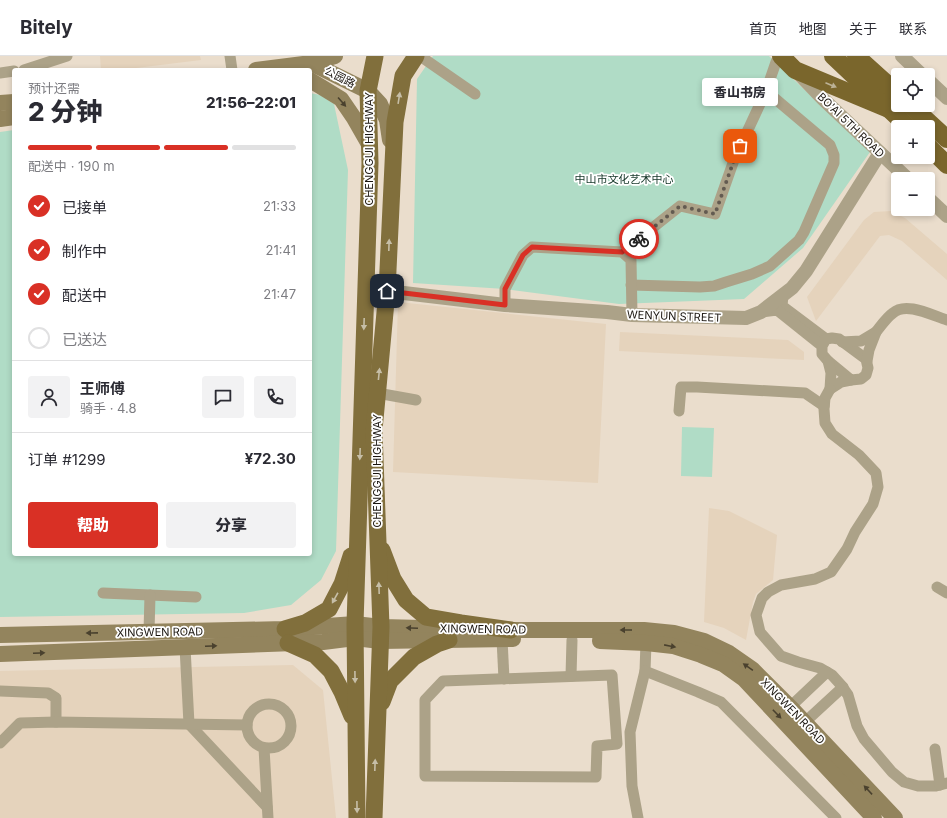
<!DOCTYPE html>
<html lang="zh">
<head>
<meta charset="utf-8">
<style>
	:root { --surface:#fff; --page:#f2f2f3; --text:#2b2b33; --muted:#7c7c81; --line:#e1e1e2; --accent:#d93025 }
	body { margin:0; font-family:Inter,"Noto Sans SC",sans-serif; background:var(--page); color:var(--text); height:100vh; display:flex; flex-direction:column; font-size:15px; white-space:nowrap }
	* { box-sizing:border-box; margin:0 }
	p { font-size:13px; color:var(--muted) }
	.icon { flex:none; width:22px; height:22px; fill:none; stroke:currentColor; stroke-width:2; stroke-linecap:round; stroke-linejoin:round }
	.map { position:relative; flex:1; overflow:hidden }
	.details { position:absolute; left:12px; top:12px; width:300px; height:488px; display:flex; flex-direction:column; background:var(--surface); border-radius:4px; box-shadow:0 2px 6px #0003 }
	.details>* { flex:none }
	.controls { position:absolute; left:891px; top:12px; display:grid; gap:8px }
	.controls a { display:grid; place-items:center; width:44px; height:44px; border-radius:4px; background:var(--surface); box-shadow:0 2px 6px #0003; font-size:20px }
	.pin { position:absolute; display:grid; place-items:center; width:34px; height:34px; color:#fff; margin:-17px; border-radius:8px; box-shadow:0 2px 6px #0006 }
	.courier { position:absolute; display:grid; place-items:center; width:40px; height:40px; margin:-20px; border:3px solid #d93025; border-radius:50%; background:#fff; color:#222; box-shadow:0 1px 5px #0007 }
	.bubble { position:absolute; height:28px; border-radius:4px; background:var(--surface); box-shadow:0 2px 6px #0003; font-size:13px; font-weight:800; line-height:28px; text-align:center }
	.head em { font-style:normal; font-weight:800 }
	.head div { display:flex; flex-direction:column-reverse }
	.head { display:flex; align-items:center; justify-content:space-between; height:68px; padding:0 16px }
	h1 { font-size:26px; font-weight:800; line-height:30px }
	.bar { display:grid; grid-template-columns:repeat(4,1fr); gap:6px 4px; align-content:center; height:48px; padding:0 16px }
	.bar i { height:5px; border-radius:3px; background:var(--line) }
	.bar .selected { background:var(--accent) }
	.bar p { grid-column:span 4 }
	.line { display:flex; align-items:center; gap:10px; padding:0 16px; border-top:1px solid var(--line) }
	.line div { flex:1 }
	.round { display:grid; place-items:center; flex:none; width:42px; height:42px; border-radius:4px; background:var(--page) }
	ol { padding:0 16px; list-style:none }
	li { display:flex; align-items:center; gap:12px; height:44px }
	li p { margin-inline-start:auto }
	li .icon { padding:4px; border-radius:50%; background:var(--accent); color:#fff; stroke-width:4 }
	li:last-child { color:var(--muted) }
	li i { width:22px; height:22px; border:2px solid var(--line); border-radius:50% }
	.cta { display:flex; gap:8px; margin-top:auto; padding:8px 16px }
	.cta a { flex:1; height:46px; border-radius:4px; background:var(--accent); color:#fff; font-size:16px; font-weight:800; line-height:46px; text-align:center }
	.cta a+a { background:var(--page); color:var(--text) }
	header { display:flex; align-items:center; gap:24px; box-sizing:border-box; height:56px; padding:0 20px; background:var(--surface); border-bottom:1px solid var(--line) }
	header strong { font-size:19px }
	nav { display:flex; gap:22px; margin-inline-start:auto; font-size:14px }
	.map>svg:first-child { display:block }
	.built { fill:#e5d3bc }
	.green { fill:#b0dcc6 }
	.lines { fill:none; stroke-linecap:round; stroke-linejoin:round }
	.minor { stroke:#aca288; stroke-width:11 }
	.tertiary { stroke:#aca288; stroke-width:14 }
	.secondary { stroke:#93845d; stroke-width:16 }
	.primary { stroke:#816f3c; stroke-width:17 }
	.trunk { stroke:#7a662c; stroke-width:18 }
	.oneway { fill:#bcb296 }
	.oneway2 { fill:#c6bea7 }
	.oneway3 { fill:#4a412e }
	.done { stroke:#635b51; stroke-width:4; stroke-dasharray:0 7.2 }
	.route { stroke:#d93025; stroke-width:5 }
	.labels { text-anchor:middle; stroke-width:3.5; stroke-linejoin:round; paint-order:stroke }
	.street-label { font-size:11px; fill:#1a150f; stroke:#fff }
	.park-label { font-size:11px; fill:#143527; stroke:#fff }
</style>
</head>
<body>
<header>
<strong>Bitely</strong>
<nav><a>首页</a><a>地图</a><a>关于</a><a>联系</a></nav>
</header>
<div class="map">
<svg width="947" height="762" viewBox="0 0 947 762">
	<rect width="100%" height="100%" fill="#eaddcc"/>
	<!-- built -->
	<g class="built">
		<polygon points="100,0 200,0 201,4 120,14 101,14"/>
		<polygon points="891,155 905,162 947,198 947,224 902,185 889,179 880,180 816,265 807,241 864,164 874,156"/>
		<polygon points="398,246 606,268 598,427 393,416"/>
		<polygon points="620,276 788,284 804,296 804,304 619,295"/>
		<polygon points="709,452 729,455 777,479 773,524 756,538 753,546 746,584 724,572 704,566"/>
		<polygon points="293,609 323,634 336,762 0,762 0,615"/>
	</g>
	<!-- green -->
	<g class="green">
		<polygon points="433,0 769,0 870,96 803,192 744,243 619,248 505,233 413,227 417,23"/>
		<polygon points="310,37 320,39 334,48 348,114 336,495 321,524 291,549 244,557 0,561 0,76 14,74 14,498 310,498"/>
		<polygon points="682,371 714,372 712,421 681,420"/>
	</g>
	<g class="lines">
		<!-- minor -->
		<g class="minor">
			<polyline points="230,0 232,14"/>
			<polyline points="420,0 475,38"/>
			<polyline points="24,14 67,0"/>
			<polyline points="0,17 14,15"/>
			<polyline points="622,196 680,150 715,158 734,104 766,35 776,6 779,0"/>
			<polyline points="631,229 700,231 714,230 726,226 752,218 770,210 799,184 804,176 834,107 834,99 830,89 766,35"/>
			<polyline points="783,239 782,250 826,283"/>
			<polyline points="505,249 505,233 523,199 532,191 622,196 631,204 632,259"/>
			<polyline points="761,256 777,254 822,290 822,298 828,305 851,324 861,323 866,319 868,312 866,303 839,283 832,282 826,283 822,290"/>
			<path d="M876 276C881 270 886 262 893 257 906 245 933 260 947 264"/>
			<polyline points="842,286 861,285 876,276 869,294 867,305"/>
			<polyline points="828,305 831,317 830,333 841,326 851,324"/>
			<polyline points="830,333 825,342 824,353 825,367 832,378 859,399 876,417 878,431 873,448 855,476 847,493 831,516 815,523 781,529 768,536 762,542 756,559 760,576 781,600 798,606 820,612 832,619 841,629 848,639 857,670 864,683 892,716 904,726 918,730 936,730 947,727"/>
			<polyline points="377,337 416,344"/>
			<polyline points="679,355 681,331 697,331 805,337 824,350"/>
			<polyline points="937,531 947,537"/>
			<polyline points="103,537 196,541"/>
			<polyline points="149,576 150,539"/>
			<polyline points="502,583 504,623"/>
			<polyline points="646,587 645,615 698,636 721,646 836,762"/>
			<polyline points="185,591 189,668 267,751"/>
			<polygon points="612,619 617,688 597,690 596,721 425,720 425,644 443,625"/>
			<polyline points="571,620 572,584"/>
			<polyline points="0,635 48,637 56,642 56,666"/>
			<circle cx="269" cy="670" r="22"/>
			<polyline points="790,651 827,616"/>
			<polyline points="805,666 843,631"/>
			<polyline points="0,687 20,667 56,666 247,669"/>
			<polyline points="264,692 268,762"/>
			<polyline points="935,693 940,729"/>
			<polyline points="638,762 632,730 630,676 645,615"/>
		</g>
		<!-- tertiary -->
		<g class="tertiary">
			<polyline points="902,0 922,19"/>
			<polyline points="798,17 823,43 908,123"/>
			<polyline points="928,24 947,42"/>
			<polyline points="928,142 947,160"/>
			<polyline points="387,235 505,249 607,256 632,259 746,262 761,256 792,232 806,215 880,97"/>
		</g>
		<!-- secondary -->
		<g class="secondary">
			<polyline points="311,7 368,35 380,48 387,64 390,84"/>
			<polyline points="256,14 311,7 335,0"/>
			<polyline points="310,24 341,43 354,62 370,90"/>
			<polyline points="0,47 14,46"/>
			<polyline points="0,63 14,61"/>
			<polyline points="499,574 644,574 674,577 704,585 729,597 752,613 793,654 895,762"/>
			<polyline points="0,579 285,573 355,568 381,571 464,573"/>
			<polyline points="600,585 646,587 673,590 701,599 723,608 744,623 874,762"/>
			<polyline points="0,598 323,586 355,582 380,585 513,583"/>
		</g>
		<!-- primary -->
		<g class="primary">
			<polyline points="382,494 393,523 406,544 426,561 461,567 511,574"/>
			<polyline points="285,573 305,567 329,553 342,528 351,500"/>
			<polyline points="288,587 315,599 331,615 342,636 352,660"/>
			<polyline points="382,646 390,625 414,601 437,588 449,584"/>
			<polyline points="357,762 355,568 370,107 368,35 375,0"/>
			<polyline points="374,762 381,571 374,374 387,235 395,66 403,20 416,0"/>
		</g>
		<!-- trunk -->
		<g class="trunk">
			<polyline points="781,0 795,14 891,54"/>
			<polyline points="833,0 908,71"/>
			<polyline points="856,0 898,38"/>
			<polyline points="910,49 947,83"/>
			<polyline points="928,90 947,109"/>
		</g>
	</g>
	<!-- one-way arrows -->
	<defs><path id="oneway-solid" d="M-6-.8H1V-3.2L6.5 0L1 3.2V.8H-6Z"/></defs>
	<use class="oneway" href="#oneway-solid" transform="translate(831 29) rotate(23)"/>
	<g class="oneway2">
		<use href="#oneway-solid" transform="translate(399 42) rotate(-81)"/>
		<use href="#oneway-solid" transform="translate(389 189) rotate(-88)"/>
		<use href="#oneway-solid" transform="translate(364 268) rotate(92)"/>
		<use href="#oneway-solid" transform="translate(379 318) rotate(-84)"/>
		<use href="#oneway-solid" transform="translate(360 398) rotate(92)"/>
		<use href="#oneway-solid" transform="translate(379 532) rotate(-92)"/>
		<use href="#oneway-solid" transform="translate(335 542) rotate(119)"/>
		<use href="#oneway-solid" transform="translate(355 621) rotate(89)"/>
		<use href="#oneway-solid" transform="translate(375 709) rotate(-88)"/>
		<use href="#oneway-solid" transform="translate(357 751) rotate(89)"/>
	</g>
	<g class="oneway3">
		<use href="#oneway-solid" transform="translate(342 46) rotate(49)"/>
		<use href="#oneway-solid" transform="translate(412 572) rotate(-178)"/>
		<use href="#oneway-solid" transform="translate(626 574) rotate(-180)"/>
		<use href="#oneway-solid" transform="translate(92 577) rotate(179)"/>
		<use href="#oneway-solid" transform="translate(211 590) rotate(-2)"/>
		<use href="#oneway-solid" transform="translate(670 590) rotate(11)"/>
		<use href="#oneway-solid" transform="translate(39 597) rotate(-2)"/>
		<use href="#oneway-solid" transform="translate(748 611) rotate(-145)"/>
		<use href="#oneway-solid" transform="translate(777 658) rotate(46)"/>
		<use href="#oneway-solid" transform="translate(868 734) rotate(-133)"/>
	</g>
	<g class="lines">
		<!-- done -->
		<polyline class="done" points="639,183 680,150 715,158 734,104 740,90"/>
		<!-- route -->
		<polyline class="route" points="387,235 505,249 505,233 523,199 532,191 622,196 639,183"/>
	</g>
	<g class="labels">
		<!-- street labels -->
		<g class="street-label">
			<text transform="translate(340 21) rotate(27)" y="4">公园路</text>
			<text transform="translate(851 69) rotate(44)" y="4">BO'AI 5TH ROAD</text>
			<text transform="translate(369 93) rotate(-90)" y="4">CHENGGUI HIGHWAY</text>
			<text transform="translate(674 260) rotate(2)" y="4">WENYUN STREET</text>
			<text transform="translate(377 415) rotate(-90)" y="4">CHENGGUI HIGHWAY</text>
			<text transform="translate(483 573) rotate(1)" y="4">XINGWEN ROAD</text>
			<text transform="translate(160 576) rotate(-1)" y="4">XINGWEN ROAD</text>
			<text transform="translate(793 655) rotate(46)" y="4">XINGWEN ROAD</text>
		</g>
		<!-- park labels -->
		<g class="park-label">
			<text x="624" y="127">中山市文化艺术中心</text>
		</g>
	</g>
</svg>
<div class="controls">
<a><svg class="icon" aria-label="locate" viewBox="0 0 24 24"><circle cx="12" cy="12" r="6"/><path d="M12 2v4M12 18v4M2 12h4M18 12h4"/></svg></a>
<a>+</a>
<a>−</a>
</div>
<div class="pin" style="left:740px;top:90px;background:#ea580c"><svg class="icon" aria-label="bag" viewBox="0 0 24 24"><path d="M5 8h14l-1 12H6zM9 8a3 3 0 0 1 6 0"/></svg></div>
<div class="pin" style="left:387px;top:235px;background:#1f2937"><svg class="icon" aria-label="home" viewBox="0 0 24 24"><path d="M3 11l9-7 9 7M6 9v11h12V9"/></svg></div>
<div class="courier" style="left:639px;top:183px"><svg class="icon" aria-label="bike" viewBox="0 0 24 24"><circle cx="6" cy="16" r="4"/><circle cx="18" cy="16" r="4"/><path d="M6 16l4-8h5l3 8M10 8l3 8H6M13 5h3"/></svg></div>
<div class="bubble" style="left:702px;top:22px;width:76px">香山书房</div>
<section class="details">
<div class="head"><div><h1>2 分钟</h1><p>预计还需</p></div><em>21:56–22:01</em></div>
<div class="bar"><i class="selected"></i><i class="selected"></i><i class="selected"></i><i></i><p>配送中 · 190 m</p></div>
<ol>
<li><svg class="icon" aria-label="check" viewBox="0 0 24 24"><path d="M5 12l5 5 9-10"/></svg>已接单<p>21:33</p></li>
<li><svg class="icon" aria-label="check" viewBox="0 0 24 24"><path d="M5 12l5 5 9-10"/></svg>制作中<p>21:41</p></li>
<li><svg class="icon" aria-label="check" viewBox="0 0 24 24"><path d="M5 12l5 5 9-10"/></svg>配送中<p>21:47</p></li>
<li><i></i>已送达</li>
</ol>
<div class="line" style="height:72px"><a class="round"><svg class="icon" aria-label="person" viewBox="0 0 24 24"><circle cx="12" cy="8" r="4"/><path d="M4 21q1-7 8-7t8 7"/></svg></a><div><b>王师傅</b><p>骑手 · 4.8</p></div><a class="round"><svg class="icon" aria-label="chat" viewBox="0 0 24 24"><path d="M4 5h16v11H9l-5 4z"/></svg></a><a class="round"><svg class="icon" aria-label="phone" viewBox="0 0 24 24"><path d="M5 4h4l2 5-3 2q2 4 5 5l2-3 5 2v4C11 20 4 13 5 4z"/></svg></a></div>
<div class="line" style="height:52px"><div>订单 #1299</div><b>¥72.30</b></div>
<div class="cta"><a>帮助</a><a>分享</a></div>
</section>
</div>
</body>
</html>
